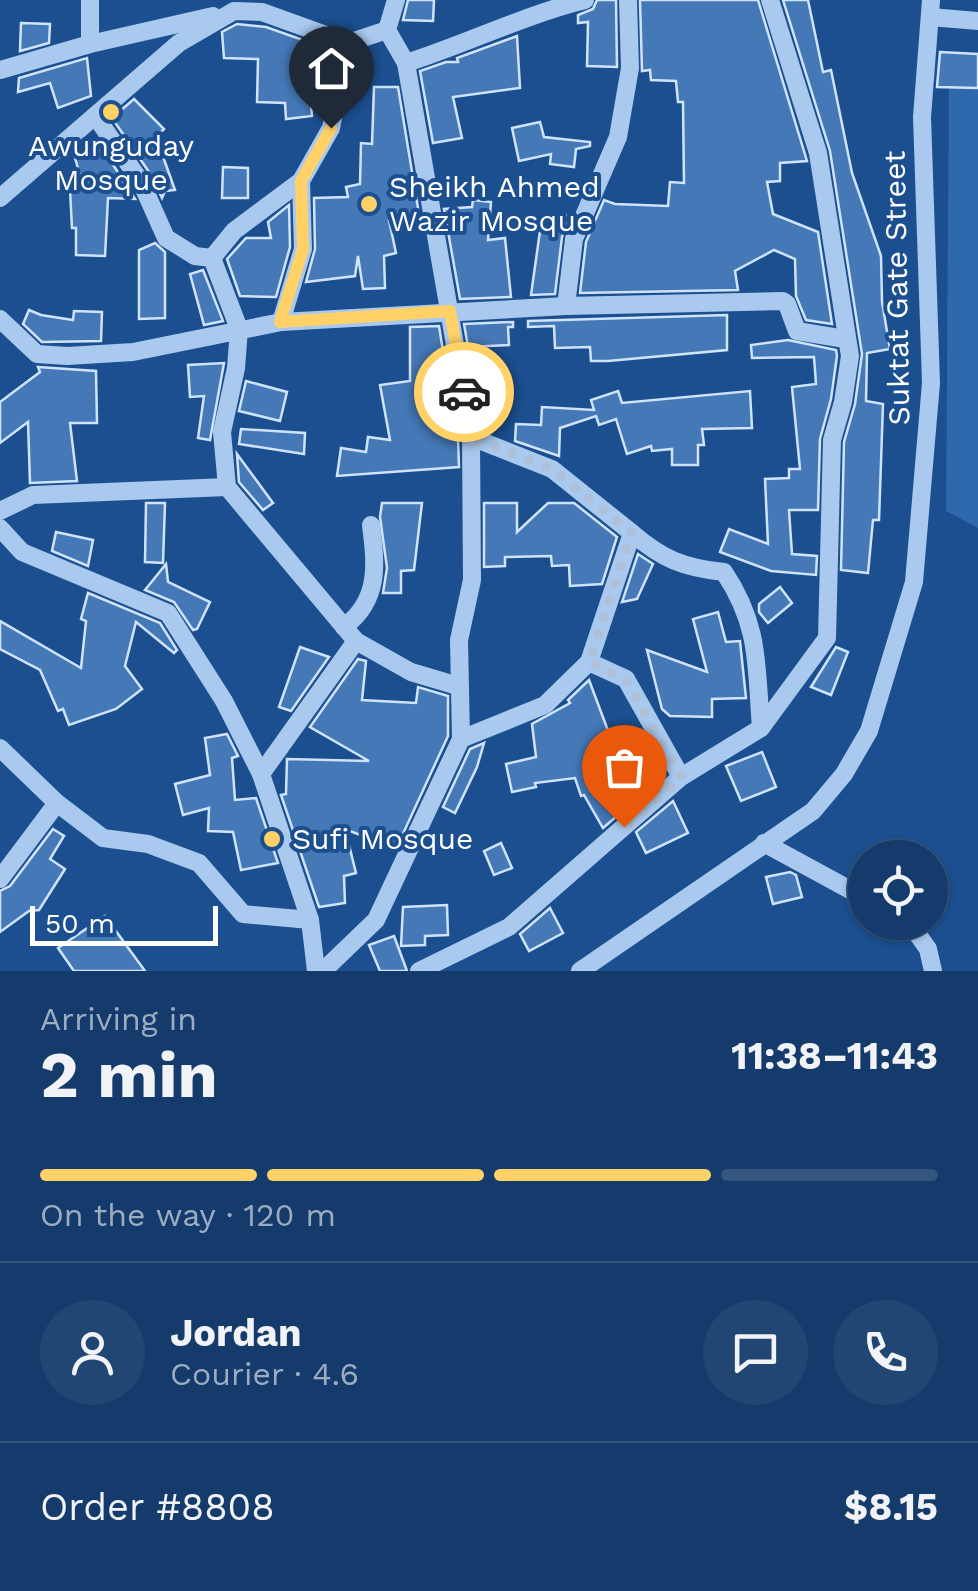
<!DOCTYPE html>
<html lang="en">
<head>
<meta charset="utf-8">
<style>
	:root { --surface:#143b6b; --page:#214673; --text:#f1f3f6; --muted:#9dadc1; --line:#33557e; --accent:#ffd166 }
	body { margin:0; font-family:"Work Sans",sans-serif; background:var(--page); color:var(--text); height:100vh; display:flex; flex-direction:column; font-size:38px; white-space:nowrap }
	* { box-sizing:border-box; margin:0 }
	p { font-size:32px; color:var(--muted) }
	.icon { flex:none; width:55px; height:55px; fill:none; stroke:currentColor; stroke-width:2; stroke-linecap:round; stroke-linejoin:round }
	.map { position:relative; height:971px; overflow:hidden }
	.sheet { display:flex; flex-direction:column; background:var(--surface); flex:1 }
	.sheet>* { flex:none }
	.controls { position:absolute; left:848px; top:840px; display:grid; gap:20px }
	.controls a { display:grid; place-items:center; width:100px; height:100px; border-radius:50%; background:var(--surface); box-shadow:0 2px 8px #0004,0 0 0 2px var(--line); font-size:50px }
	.scale { position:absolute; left:30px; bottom:25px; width:188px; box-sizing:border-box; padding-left:10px; border:5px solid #fff; border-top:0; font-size:28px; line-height:35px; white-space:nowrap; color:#fff; -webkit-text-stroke:8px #1b4f8f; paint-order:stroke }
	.pin { position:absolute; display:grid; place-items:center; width:85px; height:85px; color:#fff; margin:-102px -42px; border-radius:50% 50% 50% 0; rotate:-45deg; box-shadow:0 0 10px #0007 }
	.pin .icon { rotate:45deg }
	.courier { position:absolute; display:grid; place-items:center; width:100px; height:100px; margin:-50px; border:8px solid #ffd166; border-radius:50%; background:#fff; color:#222; box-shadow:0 2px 12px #0007 }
	.headline em { font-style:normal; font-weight:700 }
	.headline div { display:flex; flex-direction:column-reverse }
	.headline { display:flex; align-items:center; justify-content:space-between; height:170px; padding:0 40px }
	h1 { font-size:65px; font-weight:700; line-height:75px }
	.bar { display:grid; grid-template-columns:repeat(4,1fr); gap:15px 10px; align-content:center; height:120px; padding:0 40px }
	.bar i { height:12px; border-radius:8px; background:var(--line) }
	.bar .on { background:var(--accent) }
	.bar p { grid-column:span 4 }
	.line { display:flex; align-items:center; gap:25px; padding:0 40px; border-top:2px solid var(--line) }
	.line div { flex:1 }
	.round { display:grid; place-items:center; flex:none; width:105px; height:105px; border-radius:52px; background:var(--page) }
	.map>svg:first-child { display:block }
	.green { fill:#2e69ad }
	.building { fill:#4478b7; stroke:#cfe3fa; stroke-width:2.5 }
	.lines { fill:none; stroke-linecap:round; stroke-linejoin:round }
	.minor { stroke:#a9c9ee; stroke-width:18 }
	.done { stroke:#afc1d8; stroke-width:10; stroke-dasharray:0 18 }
	.route { stroke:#ffd166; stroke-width:12 }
	.poi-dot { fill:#ffd166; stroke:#1b4f8f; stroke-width:4 }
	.labels { text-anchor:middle; stroke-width:8; stroke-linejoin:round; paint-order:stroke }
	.poi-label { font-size:30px; fill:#fff; stroke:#1b4f8f; text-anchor:start }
	.street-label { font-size:30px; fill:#fff; stroke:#1b4f8f }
</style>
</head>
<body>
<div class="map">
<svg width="978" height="971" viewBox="0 0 978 971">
	<rect width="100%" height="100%" fill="#1b4f8f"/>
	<!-- green -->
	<polygon class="green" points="949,76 978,77 978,528 946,511"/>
	<!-- building -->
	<g class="building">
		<polygon points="408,0 434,0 433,21 403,20"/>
		<polygon points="597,0 616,0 617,67 587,66 588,22 578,23 578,15 593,9"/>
		<polygon points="640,0 758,0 807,161 780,163 780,181 767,182 773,214 818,232 832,324 806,320 796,296 795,259 774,250 735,271 738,290 580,293 586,242 604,200 615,204 668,206 670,182 684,183 683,102 678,102 676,81 651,80 650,70 642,71"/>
		<polygon points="783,0 808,0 823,72 831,70 852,173 881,256 882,302 890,349 867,353 866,401 883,404 879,520 873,520 868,573 841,570 844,442 855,404 862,354 830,151"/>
		<polygon points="21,23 50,24 49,43 20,51"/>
		<polygon points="237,24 266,27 334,51 327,84 309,86 312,116 286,119 285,103 257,102 258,59 224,58 222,32"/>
		<polygon points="517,36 520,88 453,97 462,138 433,143 420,71 446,62 458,62 457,58"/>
		<polygon points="940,52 978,54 978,88 937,87"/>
		<polygon points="87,58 91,96 58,108 50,83 18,92 19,78"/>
		<polygon points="374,87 398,87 419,214 389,220 396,253 384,256 385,288 363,289 358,256 355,276 306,282 315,249 314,198 348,197 346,187 360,184 361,143 372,144"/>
		<polygon points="134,99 164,129 156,137 175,190 165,191 162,198 151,175 112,118"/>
		<polygon points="540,122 544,137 590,142 590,146 576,149 574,167 550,164 551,154 519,161 512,128"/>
		<polygon points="103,149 135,199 108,198 105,256 76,255 76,228 72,228 70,190 84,189 75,158"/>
		<polygon points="223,167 248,168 248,198 222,198"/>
		<polygon points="473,200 491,202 488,240 505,238 511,297 460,299 444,209 472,207"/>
		<polygon points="289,205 290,247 276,297 240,296 227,259 246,238 271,238 268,222"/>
		<polygon points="559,214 570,216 562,237 555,294 531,295 540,231 556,234"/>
		<polygon points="155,243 165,252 165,318 139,319 139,250"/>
		<polygon points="203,270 223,321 204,325 190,274"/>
		<polygon points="29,310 41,315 73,320 74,311 102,312 101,341 42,342 23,324"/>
		<polygon points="727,315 727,350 608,361 591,361 590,347 555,348 554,326 528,327 528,321"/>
		<polygon points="513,322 513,327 508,327 509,345 468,347 464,324"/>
		<polygon points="439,326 443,351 438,351 438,397 451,395 458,438 459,467 337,476 341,448 366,452 368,437 390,440 380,385 410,381 410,327"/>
		<polygon points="788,340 836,350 837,356 831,399 820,439 818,510 789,510 792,554 817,556 816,575 771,571 720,552 729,529 768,544 765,479 789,478 789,469 800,469 792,387 816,384 814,357 752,358 751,345"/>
		<polygon points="224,363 210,440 198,438 204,396 190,397 188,365"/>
		<polygon points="38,367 96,371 97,423 70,423 77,481 30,483 28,422 0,443 0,402 40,372"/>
		<polygon points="246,381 287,392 280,421 239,411"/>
		<polygon points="618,391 622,403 750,391 752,428 702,429 704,445 698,445 698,465 672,465 672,449 652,451 651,446 627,454 616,419 599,425 596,416 560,428 559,456 515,441 516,424 541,425 542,407 594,410 591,400"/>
		<polygon points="241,429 305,433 304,454 239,444"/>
		<polygon points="237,454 273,503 263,510 239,482"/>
		<polygon points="146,503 165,503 163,563 145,562"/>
		<polygon points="382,503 422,503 414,570 401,571 401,593 383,593 387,568 380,517"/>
		<polygon points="484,503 517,503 517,532 548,503 574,503 617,537 602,584 570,586 569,565 552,566 551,556 505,557 505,566 484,567"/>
		<polygon points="56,532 93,540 88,566 52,551"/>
		<polygon points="638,554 653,564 637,599 622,602"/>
		<polygon points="166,564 168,582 210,602 197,629 193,630 174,602 145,590"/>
		<polygon points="780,587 792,603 768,623 759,612 759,604"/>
		<polygon points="88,593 160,623 177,650 174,653 136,622 125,666 142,689 116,709 69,725 63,709 58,711 40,670 0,649 0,621 81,668 86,621 81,619"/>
		<polygon points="718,612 726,642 740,641 746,698 712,699 712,717 670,716 662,709 647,650 707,672 693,619"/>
		<polygon points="300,647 329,657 291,711 279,707"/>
		<polygon points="836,647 848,652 831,695 811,687"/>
		<polygon points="358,659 366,661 362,700 416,703 418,687 448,696 448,736 396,849 345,829 356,873 344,876 345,903 319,907 281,795 286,794 287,759 369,761 310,727"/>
		<polygon points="589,680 610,736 630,734 632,755 623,756 639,797 603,828 584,795 581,796 575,778 535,783 536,787 512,792 506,764 536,757 532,724 570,703 568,700"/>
		<polygon points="227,734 238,756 232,758 235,800 256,798 278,863 241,870 233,832 208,831 209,808 183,815 175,784 210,775 205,738"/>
		<polygon points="484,743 477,767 455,813 443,807 470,749"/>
		<polygon points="762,752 776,787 741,801 726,766"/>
		<polygon points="673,801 688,833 646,853 636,832"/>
		<polygon points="53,829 64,836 50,859 65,869 39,910 29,911 0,932 0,891 10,886"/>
		<polygon points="501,843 512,868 494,875 484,851"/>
		<polygon points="790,872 796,875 802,897 773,904 766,877"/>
		<polygon points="447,905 448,935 425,936 425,945 401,946 403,907"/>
		<polygon points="550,908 563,933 529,951 520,934"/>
		<polygon points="105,916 145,971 74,971 58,948"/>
		<polygon points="394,936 407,971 380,971 369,945"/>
	</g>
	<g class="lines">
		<!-- minor -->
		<g class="minor">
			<polyline points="90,0 90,44"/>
			<polyline points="628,0 630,68 618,137 574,239 566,306 783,301 787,304 797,331 845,339"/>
			<polyline points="930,17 978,21"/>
			<path d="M406 63C466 44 524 15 585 0"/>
			<polyline points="0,70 90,44 213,16"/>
			<polyline points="96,117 141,182 166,238 195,256 212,258 239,329 236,368 222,432 227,487 356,641 261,774 310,920 316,971"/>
			<polyline points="0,198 179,43 234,11 262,12 348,43 387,30"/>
			<polyline points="212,258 234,231 301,181 331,128 348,43"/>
			<polyline points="0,319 37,354 67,356 133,352 281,322 566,306"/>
			<polyline points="281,322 303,249 301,181"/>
			<polyline points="471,437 552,469 632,533"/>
			<polyline points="0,511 33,495 227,487"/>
			<polyline points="0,528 22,552 168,613 224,701 261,774"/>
			<path d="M344 627C380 600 376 565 371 525"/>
			<polyline points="356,641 411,672 458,686"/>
			<polyline points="589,662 626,679 681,777"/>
			<path d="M461 739 545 705 589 662 632 533C662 559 684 568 724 572 760 626 756 665 761 728"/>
			<polyline points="0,748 57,803 103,838 148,844 199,863 243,914 310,920"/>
			<polyline points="764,843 865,898"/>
			<polyline points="0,879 57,803"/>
			<polyline points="909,922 928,949 933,971"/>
			<polyline points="323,971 376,920 461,739 459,640 472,580 471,437 406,63 387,30 396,0"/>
			<polyline points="419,971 509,927 681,777 761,728 827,638 832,440 843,402 850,356 818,153 770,0"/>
			<polyline points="580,971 813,811 844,774 869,731 914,582 931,383 922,117 931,0"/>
		</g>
	</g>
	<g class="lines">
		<!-- done -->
		<polyline class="done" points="464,392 471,437 552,469 632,533 589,662 626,680 682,778 624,827"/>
		<!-- route -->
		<polyline class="route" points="331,128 301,181 303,249 280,322 450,311 464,392"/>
	</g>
	<!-- markers -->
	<g class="poi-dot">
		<circle cx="111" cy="112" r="10"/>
		<circle cx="369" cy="204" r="10"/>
		<circle cx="272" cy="839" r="10"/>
	</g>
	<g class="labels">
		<!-- poi labels -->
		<g class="poi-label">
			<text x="111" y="156" text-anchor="middle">Awunguday<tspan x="111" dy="34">Mosque</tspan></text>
			<text x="389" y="197">Sheikh Ahmed<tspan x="389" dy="34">Wazir Mosque</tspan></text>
			<text x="292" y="849">Sufi Mosque</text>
		</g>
		<!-- street labels -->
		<g class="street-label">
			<text transform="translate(897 288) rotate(-91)" y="10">Suktat Gate Street</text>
		</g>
	</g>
</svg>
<div class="controls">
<a><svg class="icon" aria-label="locate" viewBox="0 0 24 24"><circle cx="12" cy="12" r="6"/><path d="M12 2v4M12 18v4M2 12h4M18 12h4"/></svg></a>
</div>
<div class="scale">50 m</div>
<div class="pin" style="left:624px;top:827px;background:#ea580c"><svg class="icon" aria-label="bag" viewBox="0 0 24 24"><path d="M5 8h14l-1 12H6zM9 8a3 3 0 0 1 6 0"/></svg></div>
<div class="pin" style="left:331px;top:128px;background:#1f2937"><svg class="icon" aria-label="home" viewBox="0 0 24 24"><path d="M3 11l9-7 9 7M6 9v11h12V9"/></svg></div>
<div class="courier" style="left:464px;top:392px"><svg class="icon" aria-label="car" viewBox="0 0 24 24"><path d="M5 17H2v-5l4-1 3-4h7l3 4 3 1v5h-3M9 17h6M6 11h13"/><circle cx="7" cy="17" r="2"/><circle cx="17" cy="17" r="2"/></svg></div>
</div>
<section class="sheet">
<div class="headline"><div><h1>2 min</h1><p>Arriving in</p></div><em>11:38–11:43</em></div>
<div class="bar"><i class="on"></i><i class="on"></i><i class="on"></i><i></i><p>On the way · 120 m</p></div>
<div class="line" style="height:180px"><a class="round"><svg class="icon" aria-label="person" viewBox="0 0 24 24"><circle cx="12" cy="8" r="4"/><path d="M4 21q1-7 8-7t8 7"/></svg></a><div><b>Jordan</b><p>Courier · 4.6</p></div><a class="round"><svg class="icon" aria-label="chat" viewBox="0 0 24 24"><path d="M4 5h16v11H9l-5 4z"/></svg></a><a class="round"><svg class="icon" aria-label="phone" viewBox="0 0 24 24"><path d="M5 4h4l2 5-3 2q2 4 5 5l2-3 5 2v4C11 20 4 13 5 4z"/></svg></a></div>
<div class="line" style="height:130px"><div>Order #8808</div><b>$8.15</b></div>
</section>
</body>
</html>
